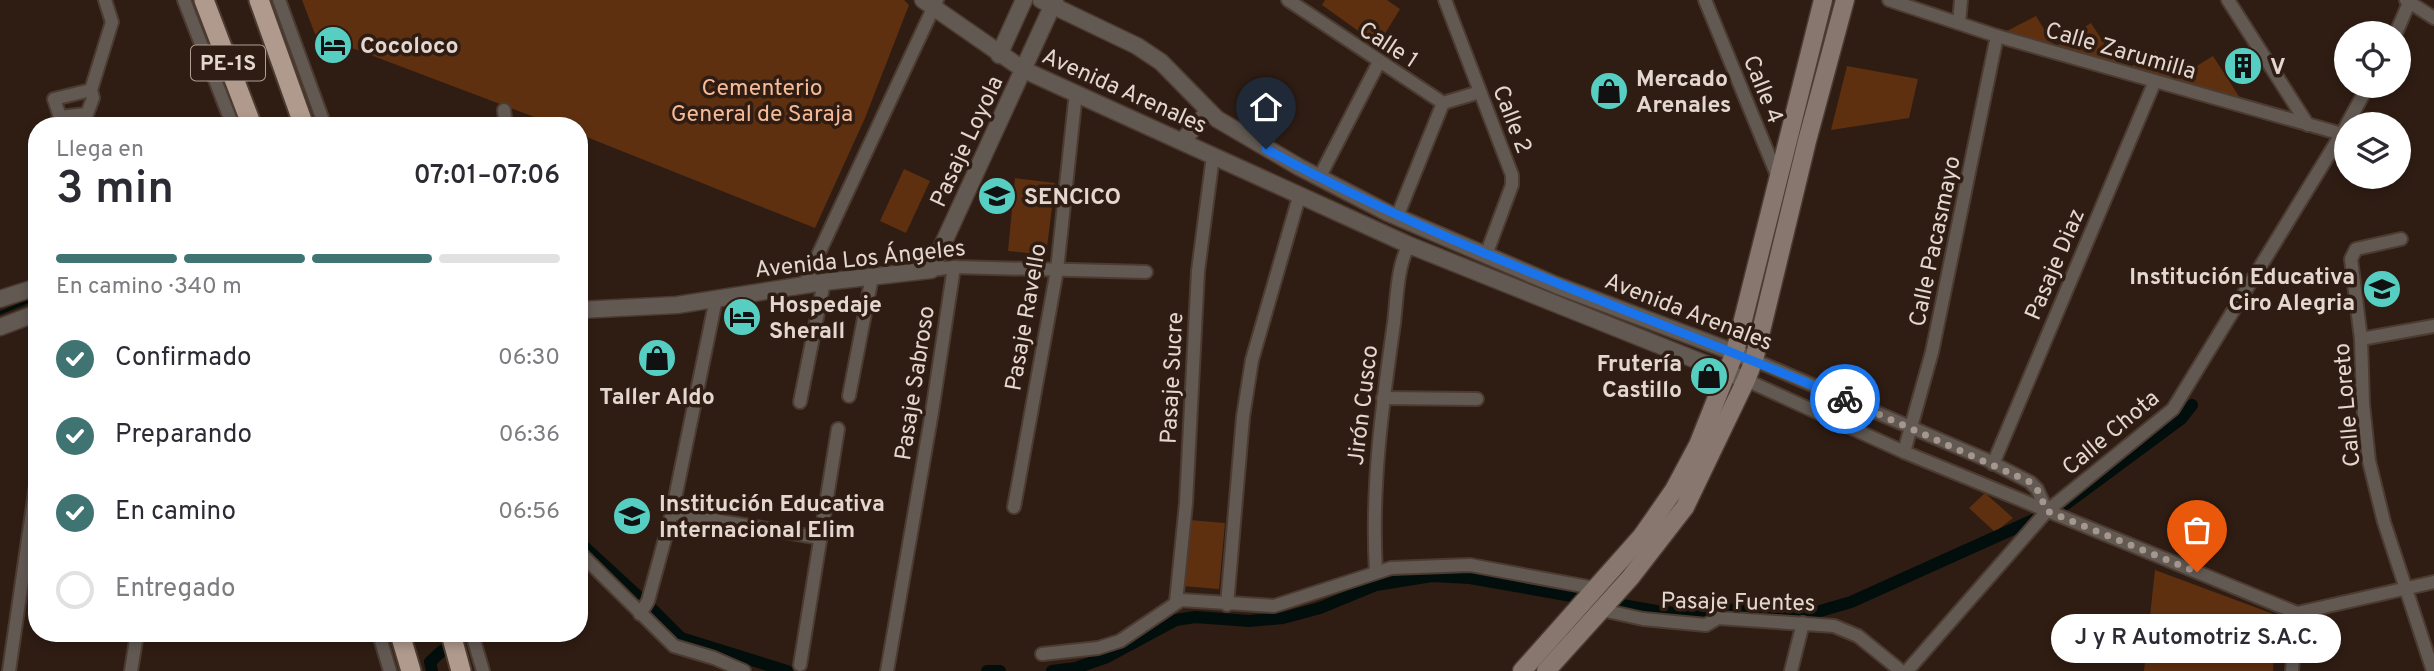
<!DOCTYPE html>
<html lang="es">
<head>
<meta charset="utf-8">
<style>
	:root { --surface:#fff; --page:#f7f7f7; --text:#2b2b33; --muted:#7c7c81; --line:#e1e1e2; --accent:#3f7473 }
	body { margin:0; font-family:Overpass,sans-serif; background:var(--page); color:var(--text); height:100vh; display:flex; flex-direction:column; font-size:26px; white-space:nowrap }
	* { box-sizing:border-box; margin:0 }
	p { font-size:23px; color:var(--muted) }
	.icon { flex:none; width:38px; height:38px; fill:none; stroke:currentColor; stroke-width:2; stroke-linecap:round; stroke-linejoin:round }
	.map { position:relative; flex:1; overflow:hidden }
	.drawer { position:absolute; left:28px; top:117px; width:560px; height:525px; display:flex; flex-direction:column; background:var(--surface); border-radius:28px; box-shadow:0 4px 10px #0003 }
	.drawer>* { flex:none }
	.buttons { position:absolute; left:2334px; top:21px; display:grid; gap:14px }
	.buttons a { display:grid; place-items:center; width:77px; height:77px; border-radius:50%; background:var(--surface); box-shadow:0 4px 10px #0003; font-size:35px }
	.pin { position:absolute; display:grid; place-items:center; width:60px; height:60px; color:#fff; margin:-72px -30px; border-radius:50% 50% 50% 0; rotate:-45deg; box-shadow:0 0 7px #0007 }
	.pin .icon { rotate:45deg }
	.courier { position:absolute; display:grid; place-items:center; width:70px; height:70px; margin:-35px; border:5px solid #1a73e8; border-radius:50%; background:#fff; color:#222; box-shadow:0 2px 9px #0007 }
	.bubble { position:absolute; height:49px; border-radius:24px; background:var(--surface); box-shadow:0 4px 10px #0003; font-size:23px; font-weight:600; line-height:49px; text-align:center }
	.summary em { font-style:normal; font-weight:600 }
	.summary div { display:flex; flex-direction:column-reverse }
	.summary { display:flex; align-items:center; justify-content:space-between; height:119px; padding:0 28px }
	h1 { font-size:46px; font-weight:600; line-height:52px }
	.bar { display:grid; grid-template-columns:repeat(4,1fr); gap:10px 7px; align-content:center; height:84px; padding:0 28px }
	.bar i { height:9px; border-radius:5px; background:var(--line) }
	.bar .current { background:var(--accent) }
	.bar p { grid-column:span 4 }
	ol { padding:0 28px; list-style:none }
	li { display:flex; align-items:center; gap:21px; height:77px }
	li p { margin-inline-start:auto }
	li .icon { padding:7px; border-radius:50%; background:var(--accent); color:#fff; stroke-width:4 }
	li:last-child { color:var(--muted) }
	li i { width:38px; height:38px; border:4px solid var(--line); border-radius:50% }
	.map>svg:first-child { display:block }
	.green { fill:#5e3010 }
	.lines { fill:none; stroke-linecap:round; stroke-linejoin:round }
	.stream { stroke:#020e0c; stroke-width:3.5 }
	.canal { stroke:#020e0c; stroke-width:12 }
	.minor-casing { stroke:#4c3b31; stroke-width:16 }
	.tertiary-casing { stroke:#4c3b31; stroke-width:19 }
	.secondary-casing { stroke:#4c3b31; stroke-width:21 }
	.trunk-casing { stroke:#4c3b31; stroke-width:23 }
	.minor { stroke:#625953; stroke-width:12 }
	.tertiary { stroke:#625953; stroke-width:16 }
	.secondary { stroke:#87776f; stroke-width:18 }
	.trunk { stroke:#b09a8e; stroke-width:19 }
	.done { stroke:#a5968e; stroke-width:7; stroke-dasharray:0 12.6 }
	.route { stroke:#1a73e8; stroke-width:9 }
	.labels { text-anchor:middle; stroke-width:7; stroke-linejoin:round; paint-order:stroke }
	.shield { fill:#2f1d13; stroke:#ae9f97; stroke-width:2 }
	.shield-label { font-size:21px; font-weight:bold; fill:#e4d7d0 }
	.street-label { font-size:23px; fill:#e4d7d0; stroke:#2f1d13 }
	.poi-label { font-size:23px; font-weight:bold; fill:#e4d7d0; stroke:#2f1d13; text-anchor:start }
	.park-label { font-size:23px; fill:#f6ba97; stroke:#2f1d13 }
</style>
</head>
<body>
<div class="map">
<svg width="2434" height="671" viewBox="0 0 2434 671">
	<rect width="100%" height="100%" fill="#2f1d13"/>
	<!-- green -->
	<g class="green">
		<polygon points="302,0 904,0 909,5 865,118 815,228 579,134 579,126 558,126 315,34"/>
		<polygon points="1325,0 1387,0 1400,9 1378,45 1322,5"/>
		<polygon points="2036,16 2055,47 2091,23 2118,65 2003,33"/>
		<polygon points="2156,51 2174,80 2213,56 2240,98 2129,68"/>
		<polygon points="1847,66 1918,79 1909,118 1831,130"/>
		<polygon points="904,169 930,181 906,233 880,221"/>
		<polygon points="1015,178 1055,183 1046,255 1008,251"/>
		<polygon points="1985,493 2013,518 1995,532 1969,508"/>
		<polygon points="1189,520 1225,523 1219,589 1183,586"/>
		<polygon points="2155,570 2276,615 2273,671 2144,671"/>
	</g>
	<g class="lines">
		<!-- stream -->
		<polyline class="stream" points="0,313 37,298"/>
		<!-- canal -->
		<g class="canal">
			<polyline points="579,542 641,599"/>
			<polyline points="650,607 681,638 787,671"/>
			<polyline points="432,671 430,662 443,650"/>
			<polyline points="987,671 1000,671"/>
			<polyline points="1052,671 1076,668 1107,657 1176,620 1195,617 1249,621 1283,618 1320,608 1376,585 1432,576 1470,578 1662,612 1697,614 1723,609 1810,614 1851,602 2062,507 2181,419 2192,405"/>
		</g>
		<defs>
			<g id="minor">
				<polyline points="184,0 233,126"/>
				<polyline points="279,0 325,126"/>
				<polyline points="1288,0 1443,103 1480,92"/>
				<polyline points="1445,0 1512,175 1512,185 1486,255"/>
				<polyline points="1705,0 1777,175 1780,175"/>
				<polyline points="1889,0 1997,36 2342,134"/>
				<polyline points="2228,0 2308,125"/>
				<polyline points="2406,0 2434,18"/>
				<polyline points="1959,23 1961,0"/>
				<polyline points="2396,33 2409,3"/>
				<polyline points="91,90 54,99 60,117 87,114 93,98 91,90 112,22 105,0"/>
				<polyline points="504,110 506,126"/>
				<polyline points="2347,124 2368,86"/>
				<polyline points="1319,178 1379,62"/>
				<polyline points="1397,217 1443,103"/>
				<polyline points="2401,239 2356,249 2351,259 2361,339 2363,404 2369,461 2384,522 2433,671"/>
				<polyline points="931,270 954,267 1146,272"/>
				<polyline points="804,285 937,0"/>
				<polyline points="2361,339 2434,326"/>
				<polyline points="1754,360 1987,460 2030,482 2037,489 2047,511"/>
				<polyline points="1746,380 1904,452 2297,613 2434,582"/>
				<polyline points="849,396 872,277"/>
				<polyline points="1383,398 1477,399"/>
				<polyline points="800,402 824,282"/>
				<polyline points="1904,452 1932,352 1997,36"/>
				<polyline points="1993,464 2155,81"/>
				<polyline points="1014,507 1057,270 1076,92"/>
				<polyline points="672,513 821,538"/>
				<polyline points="579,552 674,646 714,658 744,671"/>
				<path d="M1376 572C1371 488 1382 406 1394 323 1397 298 1397 266 1409 245"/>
				<polyline points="1176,602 1186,503 1198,271 1213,156"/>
				<polyline points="1227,605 1243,417 1252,360 1299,197"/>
				<polyline points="1602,610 1643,619 1706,625 1718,618 1834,626 1858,636 1901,671"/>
				<polyline points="640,614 648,601 672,513 716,299"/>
				<polyline points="379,634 390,671"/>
				<polyline points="472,634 483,671"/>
				<polyline points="1042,654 1098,648 1120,641 1181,600 1274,606 1391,568 1470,565 1594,588"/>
				<polyline points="800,665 838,429"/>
				<polyline points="9,671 37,478"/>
				<polyline points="131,671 137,634"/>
				<polyline points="887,671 932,412 954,267"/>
				<polyline points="1791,671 1803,623"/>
				<polyline points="1907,671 2047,511 2173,409 2347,125"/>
				<polyline points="2292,671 2297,613"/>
			</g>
			<g id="tertiary">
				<polyline points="923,0 1024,70 1409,245 1746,380"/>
				<polyline points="1041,0 1137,46 1161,62 1217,119 1299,167 1388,213 1556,285 1754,360"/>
				<polyline points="999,55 1024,0"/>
				<polyline points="1183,140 1208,112"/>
				<polyline points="0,299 37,287"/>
				<polyline points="579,310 677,305 824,282 931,270 1055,0"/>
				<polyline points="0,327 37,313"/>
			</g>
			<g id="secondary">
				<polyline points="1522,671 1642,536 1674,490 1698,445 1735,352 1823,0"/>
				<polyline points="1546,671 1630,578 1685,507 1746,380 1754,360 1807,141 1845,0"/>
			</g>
			<g id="trunk">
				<polyline points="204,0 252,126"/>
				<polyline points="259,0 304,126"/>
				<polyline points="400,634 411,671"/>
				<polyline points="451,634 461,671"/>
			</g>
		</defs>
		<!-- minor casing -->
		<use href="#minor" class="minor-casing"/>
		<!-- tertiary casing -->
		<use href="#tertiary" class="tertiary-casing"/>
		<!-- secondary casing -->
		<use href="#secondary" class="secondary-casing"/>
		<!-- trunk casing -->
		<use href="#trunk" class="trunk-casing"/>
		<!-- minor -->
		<use href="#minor" class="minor"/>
		<!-- tertiary -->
		<use href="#tertiary" class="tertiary"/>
		<!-- secondary -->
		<use href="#secondary" class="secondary"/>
		<!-- trunk -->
		<use href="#trunk" class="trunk"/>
	</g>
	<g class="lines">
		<!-- done -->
		<polyline class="done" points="1845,399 2030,482 2037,489 2047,511 2197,572"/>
		<!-- route -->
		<path class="route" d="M1266 149C1451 251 1651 316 1845 399"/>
	</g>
	<!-- icons -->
	<defs>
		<symbol id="hotel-disc" viewBox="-11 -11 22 22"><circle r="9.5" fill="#57cec2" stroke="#2f1d13"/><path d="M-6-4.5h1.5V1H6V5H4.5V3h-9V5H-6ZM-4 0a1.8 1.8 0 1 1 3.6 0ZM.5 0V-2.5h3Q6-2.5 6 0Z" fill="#111"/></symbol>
		<symbol id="building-disc" viewBox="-11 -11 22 22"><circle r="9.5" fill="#57cec2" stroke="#2f1d13"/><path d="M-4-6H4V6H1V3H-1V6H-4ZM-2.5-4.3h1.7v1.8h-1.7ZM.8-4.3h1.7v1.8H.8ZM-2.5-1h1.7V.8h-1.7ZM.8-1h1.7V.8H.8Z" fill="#111"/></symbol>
		<symbol id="shop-disc" viewBox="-11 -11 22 22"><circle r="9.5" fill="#57cec2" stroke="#2f1d13"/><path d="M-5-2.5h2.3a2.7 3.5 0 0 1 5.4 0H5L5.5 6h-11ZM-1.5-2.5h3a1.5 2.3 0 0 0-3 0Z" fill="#111"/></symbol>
		<symbol id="university-disc" viewBox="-11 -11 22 22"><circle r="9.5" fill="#57cec2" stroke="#2f1d13"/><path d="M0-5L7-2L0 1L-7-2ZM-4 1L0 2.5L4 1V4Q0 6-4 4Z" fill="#111"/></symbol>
		<symbol id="school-disc" viewBox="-11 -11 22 22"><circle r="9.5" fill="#57cec2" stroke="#2f1d13"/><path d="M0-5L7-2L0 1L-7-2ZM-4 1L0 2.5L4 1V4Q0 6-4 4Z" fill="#111"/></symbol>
	</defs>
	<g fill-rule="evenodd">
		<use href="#hotel-disc" x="311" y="23" width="44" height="44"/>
		<use href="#building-disc" x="2221" y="44" width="44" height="44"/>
		<use href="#shop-disc" x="1587" y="69" width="44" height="44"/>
		<use href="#university-disc" x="975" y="174" width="44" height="44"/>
		<use href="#school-disc" x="2360" y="267" width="44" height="44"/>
		<use href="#hotel-disc" x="720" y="295" width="44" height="44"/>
		<use href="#shop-disc" x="635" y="336" width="44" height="44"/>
		<use href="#shop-disc" x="1687" y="354" width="44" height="44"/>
		<use href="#school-disc" x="610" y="494" width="44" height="44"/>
	</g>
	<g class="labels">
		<!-- shield labels -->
		<rect class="shield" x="191" y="45.5" width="74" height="35" rx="5"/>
		<g class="shield-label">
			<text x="228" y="70">PE-1S</text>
		</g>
		<!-- street labels -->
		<g class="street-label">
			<text transform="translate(1389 44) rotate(33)" y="8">Calle 1</text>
			<text transform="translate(2121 50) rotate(16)" y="8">Calle Zarumilla</text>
			<text transform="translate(1764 89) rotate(68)" y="8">Calle 4</text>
			<text transform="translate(1125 90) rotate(24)" y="8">Avenida Arenales</text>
			<text transform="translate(1513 119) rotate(69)" y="8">Calle 2</text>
			<text transform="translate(966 141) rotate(-65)" y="8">Pasaje Loyola</text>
			<text transform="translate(1934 241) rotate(-78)" y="8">Calle Pacasmayo</text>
			<text transform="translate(860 258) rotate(-6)" y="8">Avenida Los Ángeles</text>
			<text transform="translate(2054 264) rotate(-67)" y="8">Pasaje Diaz</text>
			<text transform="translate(1689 311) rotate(21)" y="8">Avenida Arenales</text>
			<text transform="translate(1025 317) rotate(-80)" y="8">Pasaje Ravello</text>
			<text transform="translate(1171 378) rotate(-87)" y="8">Pasaje Sucre</text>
			<text transform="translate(914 383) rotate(-81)" y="8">Pasaje Sabroso</text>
			<text transform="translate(1362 405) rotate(-83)" y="8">Jirón Cusco</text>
			<text transform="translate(2346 405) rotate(-95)" y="8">Calle Loreto</text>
			<text transform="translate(2110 432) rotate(-40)" y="8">Calle Chota</text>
			<text transform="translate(1738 601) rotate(1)" y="8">Pasaje Fuentes</text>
		</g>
		<!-- poi labels -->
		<g class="poi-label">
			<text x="360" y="53">Cocoloco</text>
			<text x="2270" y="74">V</text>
			<text x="1636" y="86">Mercado<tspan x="1636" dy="26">Arenales</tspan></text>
			<text x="1024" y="204">SENCICO</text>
			<text x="2355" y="284" text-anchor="end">Institución Educativa<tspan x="2355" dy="26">Ciro Alegria</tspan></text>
			<text x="769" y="312">Hospedaje<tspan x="769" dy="26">Sherall</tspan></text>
			<text x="1682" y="371" text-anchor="end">Frutería<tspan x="1682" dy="26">Castillo</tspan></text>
			<text x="657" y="404" text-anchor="middle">Taller Aldo</text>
			<text x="659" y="511">Institución Educativa<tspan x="659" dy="26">Internacional Elim</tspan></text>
		</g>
		<!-- park labels -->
		<g class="park-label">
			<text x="762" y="95">Cementerio<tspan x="762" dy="26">General de Saraja</tspan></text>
		</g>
	</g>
</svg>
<div class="buttons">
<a><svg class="icon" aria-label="locate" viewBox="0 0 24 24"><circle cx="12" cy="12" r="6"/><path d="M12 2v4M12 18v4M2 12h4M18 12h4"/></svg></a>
<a><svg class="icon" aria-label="layers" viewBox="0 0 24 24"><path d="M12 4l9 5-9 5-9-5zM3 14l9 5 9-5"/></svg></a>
</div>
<div class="pin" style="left:2197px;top:572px;background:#ea580c"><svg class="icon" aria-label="bag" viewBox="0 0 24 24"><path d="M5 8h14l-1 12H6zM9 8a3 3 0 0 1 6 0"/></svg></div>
<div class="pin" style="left:1266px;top:149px;background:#1f2937"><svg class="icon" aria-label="home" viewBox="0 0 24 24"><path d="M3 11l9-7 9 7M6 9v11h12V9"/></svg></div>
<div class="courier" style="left:1845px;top:399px"><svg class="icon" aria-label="bike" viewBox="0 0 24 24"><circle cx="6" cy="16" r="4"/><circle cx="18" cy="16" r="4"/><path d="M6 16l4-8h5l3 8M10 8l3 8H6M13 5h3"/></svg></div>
<div class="bubble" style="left:2051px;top:614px;width:290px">J y R Automotriz S.A.C.</div>
<section class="drawer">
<div class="summary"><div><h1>3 min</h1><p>Llega en</p></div><em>07:01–07:06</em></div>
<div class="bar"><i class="current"></i><i class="current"></i><i class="current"></i><i></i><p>En camino · 340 m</p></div>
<ol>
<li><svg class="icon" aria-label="check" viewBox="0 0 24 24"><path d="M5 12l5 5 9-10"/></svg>Confirmado<p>06:30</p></li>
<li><svg class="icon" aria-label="check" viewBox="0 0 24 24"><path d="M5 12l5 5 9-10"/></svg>Preparando<p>06:36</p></li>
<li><svg class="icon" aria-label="check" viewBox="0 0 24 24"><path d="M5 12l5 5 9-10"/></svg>En camino<p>06:56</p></li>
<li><i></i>Entregado</li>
</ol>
</section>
</div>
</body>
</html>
